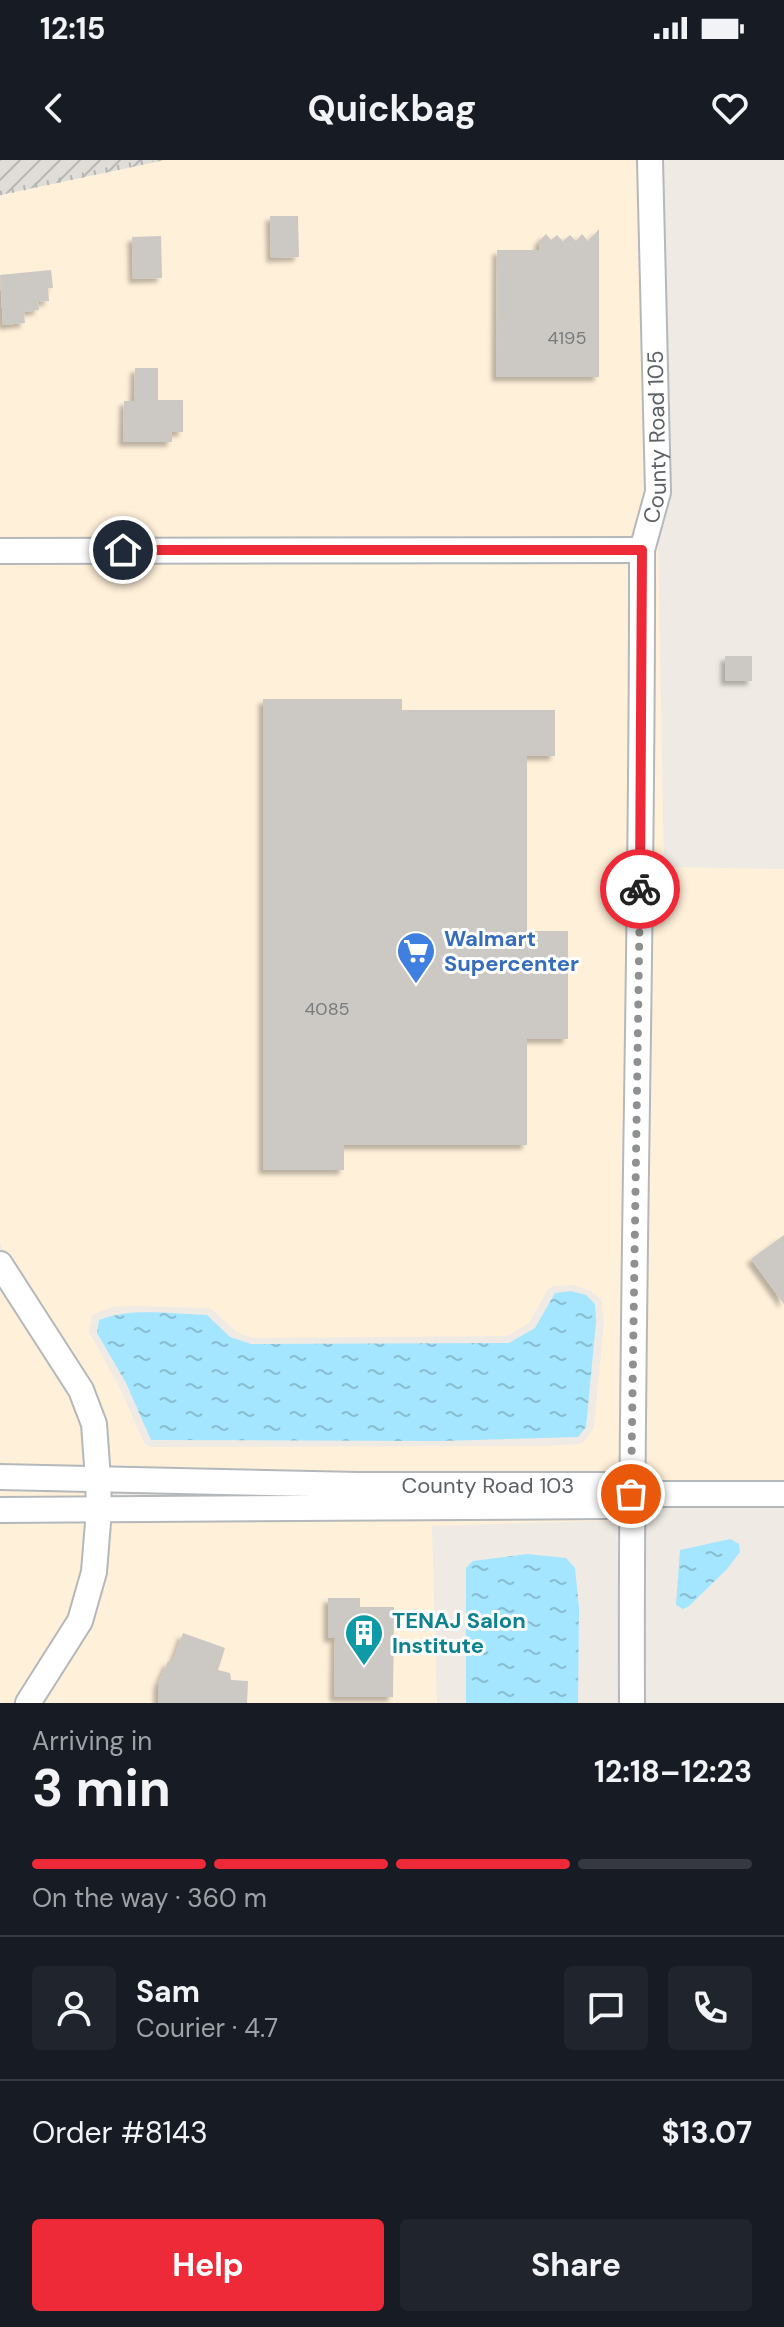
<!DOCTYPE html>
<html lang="en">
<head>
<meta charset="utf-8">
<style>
	:root { --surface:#171b24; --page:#20242c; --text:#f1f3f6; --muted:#9ea1a6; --line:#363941; --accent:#ef2a38 }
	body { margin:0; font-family:"DM Sans",sans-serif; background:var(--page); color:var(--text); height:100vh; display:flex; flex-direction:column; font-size:30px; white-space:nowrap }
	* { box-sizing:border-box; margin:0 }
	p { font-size:26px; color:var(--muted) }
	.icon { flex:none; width:44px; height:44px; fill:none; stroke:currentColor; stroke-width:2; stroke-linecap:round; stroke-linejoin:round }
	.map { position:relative; height:1543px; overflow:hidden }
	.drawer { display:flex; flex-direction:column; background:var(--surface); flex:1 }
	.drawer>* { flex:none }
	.pin { position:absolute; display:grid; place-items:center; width:68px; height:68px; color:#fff; margin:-34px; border:4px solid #fff; border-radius:50%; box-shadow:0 2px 8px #0007 }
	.courier { position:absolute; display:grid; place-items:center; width:80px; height:80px; margin:-40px; border:6px solid #ef2a38; border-radius:50%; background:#fff; color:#222; box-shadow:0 2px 10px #0007 }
	.summary em { font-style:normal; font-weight:700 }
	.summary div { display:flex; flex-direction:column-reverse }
	.summary { display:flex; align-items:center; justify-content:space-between; height:136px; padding:0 32px }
	h1 { font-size:52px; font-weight:700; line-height:60px }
	.bar { display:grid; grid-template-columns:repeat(4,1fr); gap:12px 8px; align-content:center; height:96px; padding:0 32px }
	.bar i { height:10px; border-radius:6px; background:var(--line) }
	.bar .on { background:var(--accent) }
	.bar p { grid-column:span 4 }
	.line { display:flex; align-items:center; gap:20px; padding:0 32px; border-top:2px solid var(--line) }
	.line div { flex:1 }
	.round { display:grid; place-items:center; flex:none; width:84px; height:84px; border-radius:8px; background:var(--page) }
	.cta { display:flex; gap:16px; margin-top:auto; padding:16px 32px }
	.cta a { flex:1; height:92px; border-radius:8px; background:var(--accent); color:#fff; font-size:32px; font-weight:700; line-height:92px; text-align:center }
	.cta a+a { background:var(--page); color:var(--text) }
	.status { display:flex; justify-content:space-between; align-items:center; height:56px; padding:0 40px; background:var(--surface); direction:ltr }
	.status svg { height:22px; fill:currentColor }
	header { display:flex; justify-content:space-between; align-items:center; height:104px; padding:0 32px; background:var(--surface); font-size:36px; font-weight:700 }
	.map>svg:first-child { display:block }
	.commercial { fill:#fff0d9; fill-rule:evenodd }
	.industrial { fill:url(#industrial-furrows) }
	.water { fill:url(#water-ripples) }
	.building { fill:#ccc8c3; filter:url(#shadow) }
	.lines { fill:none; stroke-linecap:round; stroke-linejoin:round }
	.minor-casing { stroke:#b4b8bb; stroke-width:28 }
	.minor { stroke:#fff; stroke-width:24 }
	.rail { stroke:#b3b4b5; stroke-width:5; stroke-dasharray:2 10; stroke-linecap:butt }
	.done { stroke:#8f9191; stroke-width:8; stroke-dasharray:0 14.4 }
	.route { stroke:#ef2a38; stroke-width:10 }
	.labels { text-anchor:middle; stroke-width:6; stroke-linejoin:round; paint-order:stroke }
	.number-label { font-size:18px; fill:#787b7c }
	.street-label { font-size:22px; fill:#5c6165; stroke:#fff }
	.shop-label { font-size:22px; font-weight:bold; fill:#366cbe; stroke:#fff; text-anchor:start }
	.culture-label { font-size:22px; font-weight:bold; fill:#0d838f; stroke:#fff; text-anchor:start }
</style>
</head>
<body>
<div class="status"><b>12:15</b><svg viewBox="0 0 49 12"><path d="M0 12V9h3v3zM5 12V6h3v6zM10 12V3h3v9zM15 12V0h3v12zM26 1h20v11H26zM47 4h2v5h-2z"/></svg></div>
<header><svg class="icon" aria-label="back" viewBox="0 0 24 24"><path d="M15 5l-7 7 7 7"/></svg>Quickbag<svg class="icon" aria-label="heart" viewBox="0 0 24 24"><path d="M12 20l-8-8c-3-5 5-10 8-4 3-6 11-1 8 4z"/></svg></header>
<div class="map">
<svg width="784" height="1543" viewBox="0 0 784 1543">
	<defs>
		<pattern id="industrial-furrows" width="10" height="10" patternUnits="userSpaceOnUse" patternTransform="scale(2)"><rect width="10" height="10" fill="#e0ddd8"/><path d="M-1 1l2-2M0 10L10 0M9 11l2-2" fill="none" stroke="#b9b7b3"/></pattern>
		<pattern id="water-ripples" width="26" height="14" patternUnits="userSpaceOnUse" patternTransform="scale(2)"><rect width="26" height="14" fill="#a4e5ff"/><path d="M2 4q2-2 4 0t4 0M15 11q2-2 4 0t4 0" fill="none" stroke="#89bdd2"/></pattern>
		<filter id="shadow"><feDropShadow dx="-4.5" dy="4.5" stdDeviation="2" flood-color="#0004"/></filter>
	</defs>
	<rect width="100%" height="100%" fill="#efebe4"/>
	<!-- commercial -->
	<g class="commercial">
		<path d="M165 0H651L664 707 784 709V1326L107 1311 8 1100 0 1083V35ZM574 1125 591 1131 601 1139 604 1163 594 1267 585 1281 579 1284 546 1286 150 1287 144 1283 119 1226 89 1172 92 1156 96 1153 114 1147 135 1146 207 1148 213 1150 235 1171 252 1178 507 1176 529 1163 548 1129 554 1126Z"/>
		<polygon points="0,1121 72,1233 85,1266 88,1311 0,1309"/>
		<polygon points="0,1325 89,1327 90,1342 0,1342"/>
		<polygon points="622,1347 622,1360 432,1366 437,1543 37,1543 107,1358"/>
		<polygon points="0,1358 89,1358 85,1411 72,1458 16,1543 0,1543"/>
	</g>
	<!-- industrial -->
	<polygon class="industrial" points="0,0 165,0 0,35"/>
	<!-- water -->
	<g class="water">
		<path d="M571 1131 586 1135 595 1144 596 1162 586 1267 578 1277 439 1281 151 1280 126 1223 97 1173 99 1160C132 1147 172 1154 207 1155L230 1177 251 1184 509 1183 535 1168 555 1133Z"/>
		<polygon points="730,1379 739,1384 740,1392 727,1409 688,1447 683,1449 676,1445 680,1390"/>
		<polygon points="527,1394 566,1398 575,1408 579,1448 578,1543 466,1543 466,1408 473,1401"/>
	</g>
	<!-- building -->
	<g class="building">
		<polygon points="270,56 298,56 299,97 271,98"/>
		<polygon points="599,69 599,217 496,217 497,90 539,90 539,81 546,74 551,80 557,75 563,81 570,75 576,81 582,74 588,81"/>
		<polygon points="161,76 162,118 133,119 132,77"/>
		<polygon points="51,110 53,128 48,128 49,141 38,142 39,150 24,152 25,163 3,165 0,115"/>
		<polygon points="135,208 158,208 158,240 183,240 183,272 172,272 172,282 123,282 124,241 134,241"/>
		<rect x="725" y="496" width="27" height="25"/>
		<polygon points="263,539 402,539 402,550 555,550 555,596 527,596 527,771 568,771 568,879 527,879 527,985 344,985 344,1010 263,1010"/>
		<polygon points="784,1075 784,1144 751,1099"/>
		<polygon points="328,1438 360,1438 360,1447 394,1447 393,1537 334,1537 335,1478 328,1478"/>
		<polygon points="183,1473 225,1488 218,1510 230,1513 231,1520 248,1521 247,1543 158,1543 158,1524 168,1501 172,1503"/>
	</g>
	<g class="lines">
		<defs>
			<g id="minor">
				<polyline points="0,391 642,390"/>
				<polyline points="0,1104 81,1230 94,1264 98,1319 99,1350 94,1412 80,1461 28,1543"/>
				<path id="s1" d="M0 1317 359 1325H604L631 1334H784"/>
				<polyline points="0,1350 605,1346 631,1334"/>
				<path id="s2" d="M632 1543C630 1159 643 774 642 390L658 332 650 0"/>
			</g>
		</defs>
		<!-- minor casing -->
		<use href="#minor" class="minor-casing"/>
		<!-- minor -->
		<use href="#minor" class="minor"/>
		<!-- rail -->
		<polyline class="rail" points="0,33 153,0"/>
	</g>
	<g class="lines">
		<!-- done -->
		<polyline class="done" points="631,1334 640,729"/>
		<!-- route -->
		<polyline class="route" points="123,390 642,390 640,729"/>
	</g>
	<!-- icons -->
	<defs>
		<symbol id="supermarket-pin" viewBox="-11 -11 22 30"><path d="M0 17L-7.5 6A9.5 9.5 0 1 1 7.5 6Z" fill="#3f7fe0" stroke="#fff"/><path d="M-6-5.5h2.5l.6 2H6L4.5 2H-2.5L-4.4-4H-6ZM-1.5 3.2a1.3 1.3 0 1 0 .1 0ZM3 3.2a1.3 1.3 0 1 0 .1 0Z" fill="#fff"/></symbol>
		<symbol id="building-pin" viewBox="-11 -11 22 30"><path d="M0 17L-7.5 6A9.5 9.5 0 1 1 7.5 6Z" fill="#0f9aa8" stroke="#fff"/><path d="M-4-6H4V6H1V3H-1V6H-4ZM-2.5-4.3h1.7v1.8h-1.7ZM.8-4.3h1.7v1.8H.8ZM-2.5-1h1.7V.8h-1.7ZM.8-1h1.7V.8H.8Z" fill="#fff"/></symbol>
	</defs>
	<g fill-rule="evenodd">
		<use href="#supermarket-pin" x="394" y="769" width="44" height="60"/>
		<use href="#building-pin" x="342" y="1451" width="44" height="60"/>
	</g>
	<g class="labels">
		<!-- number labels -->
		<g class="number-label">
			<text x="567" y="184">4195</text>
			<text x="327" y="855">4085</text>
		</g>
		<!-- street labels -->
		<g class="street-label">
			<text dy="8" stroke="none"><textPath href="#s2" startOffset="1268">County Road 105</textPath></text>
			<text dy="8" stroke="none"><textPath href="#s1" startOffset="488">County Road 103</textPath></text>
		</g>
		<!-- shop labels -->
		<g class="shop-label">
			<text x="444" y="786">Walmart<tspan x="444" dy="25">Supercenter</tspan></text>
		</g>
		<!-- culture labels -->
		<g class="culture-label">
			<text x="392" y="1468">TENAJ Salon<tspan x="392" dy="25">Institute</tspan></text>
		</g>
	</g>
</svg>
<div class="pin" style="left:631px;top:1334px;background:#ea580c"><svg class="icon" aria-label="bag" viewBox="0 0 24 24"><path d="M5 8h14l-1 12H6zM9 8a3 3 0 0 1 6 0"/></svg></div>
<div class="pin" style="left:123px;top:390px;background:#1f2937"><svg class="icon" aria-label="home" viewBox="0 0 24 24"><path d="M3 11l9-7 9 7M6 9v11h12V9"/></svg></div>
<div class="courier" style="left:640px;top:729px"><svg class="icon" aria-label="bike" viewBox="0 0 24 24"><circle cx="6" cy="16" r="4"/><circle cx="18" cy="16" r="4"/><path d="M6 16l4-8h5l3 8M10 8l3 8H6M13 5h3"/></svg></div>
</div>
<section class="drawer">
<div class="summary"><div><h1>3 min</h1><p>Arriving in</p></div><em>12:18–12:23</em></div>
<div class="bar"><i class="on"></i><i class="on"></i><i class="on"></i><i></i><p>On the way · 360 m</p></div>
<div class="line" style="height:144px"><a class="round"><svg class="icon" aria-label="person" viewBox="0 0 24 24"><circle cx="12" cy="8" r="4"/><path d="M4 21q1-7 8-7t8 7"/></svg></a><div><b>Sam</b><p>Courier · 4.7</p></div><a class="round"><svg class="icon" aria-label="chat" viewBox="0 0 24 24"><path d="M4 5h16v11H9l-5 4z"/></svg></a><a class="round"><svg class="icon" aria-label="phone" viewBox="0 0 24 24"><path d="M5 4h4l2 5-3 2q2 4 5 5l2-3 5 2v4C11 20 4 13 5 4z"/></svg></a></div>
<div class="line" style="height:104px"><div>Order #8143</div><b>$13.07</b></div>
<div class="cta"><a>Help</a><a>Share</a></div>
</section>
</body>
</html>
